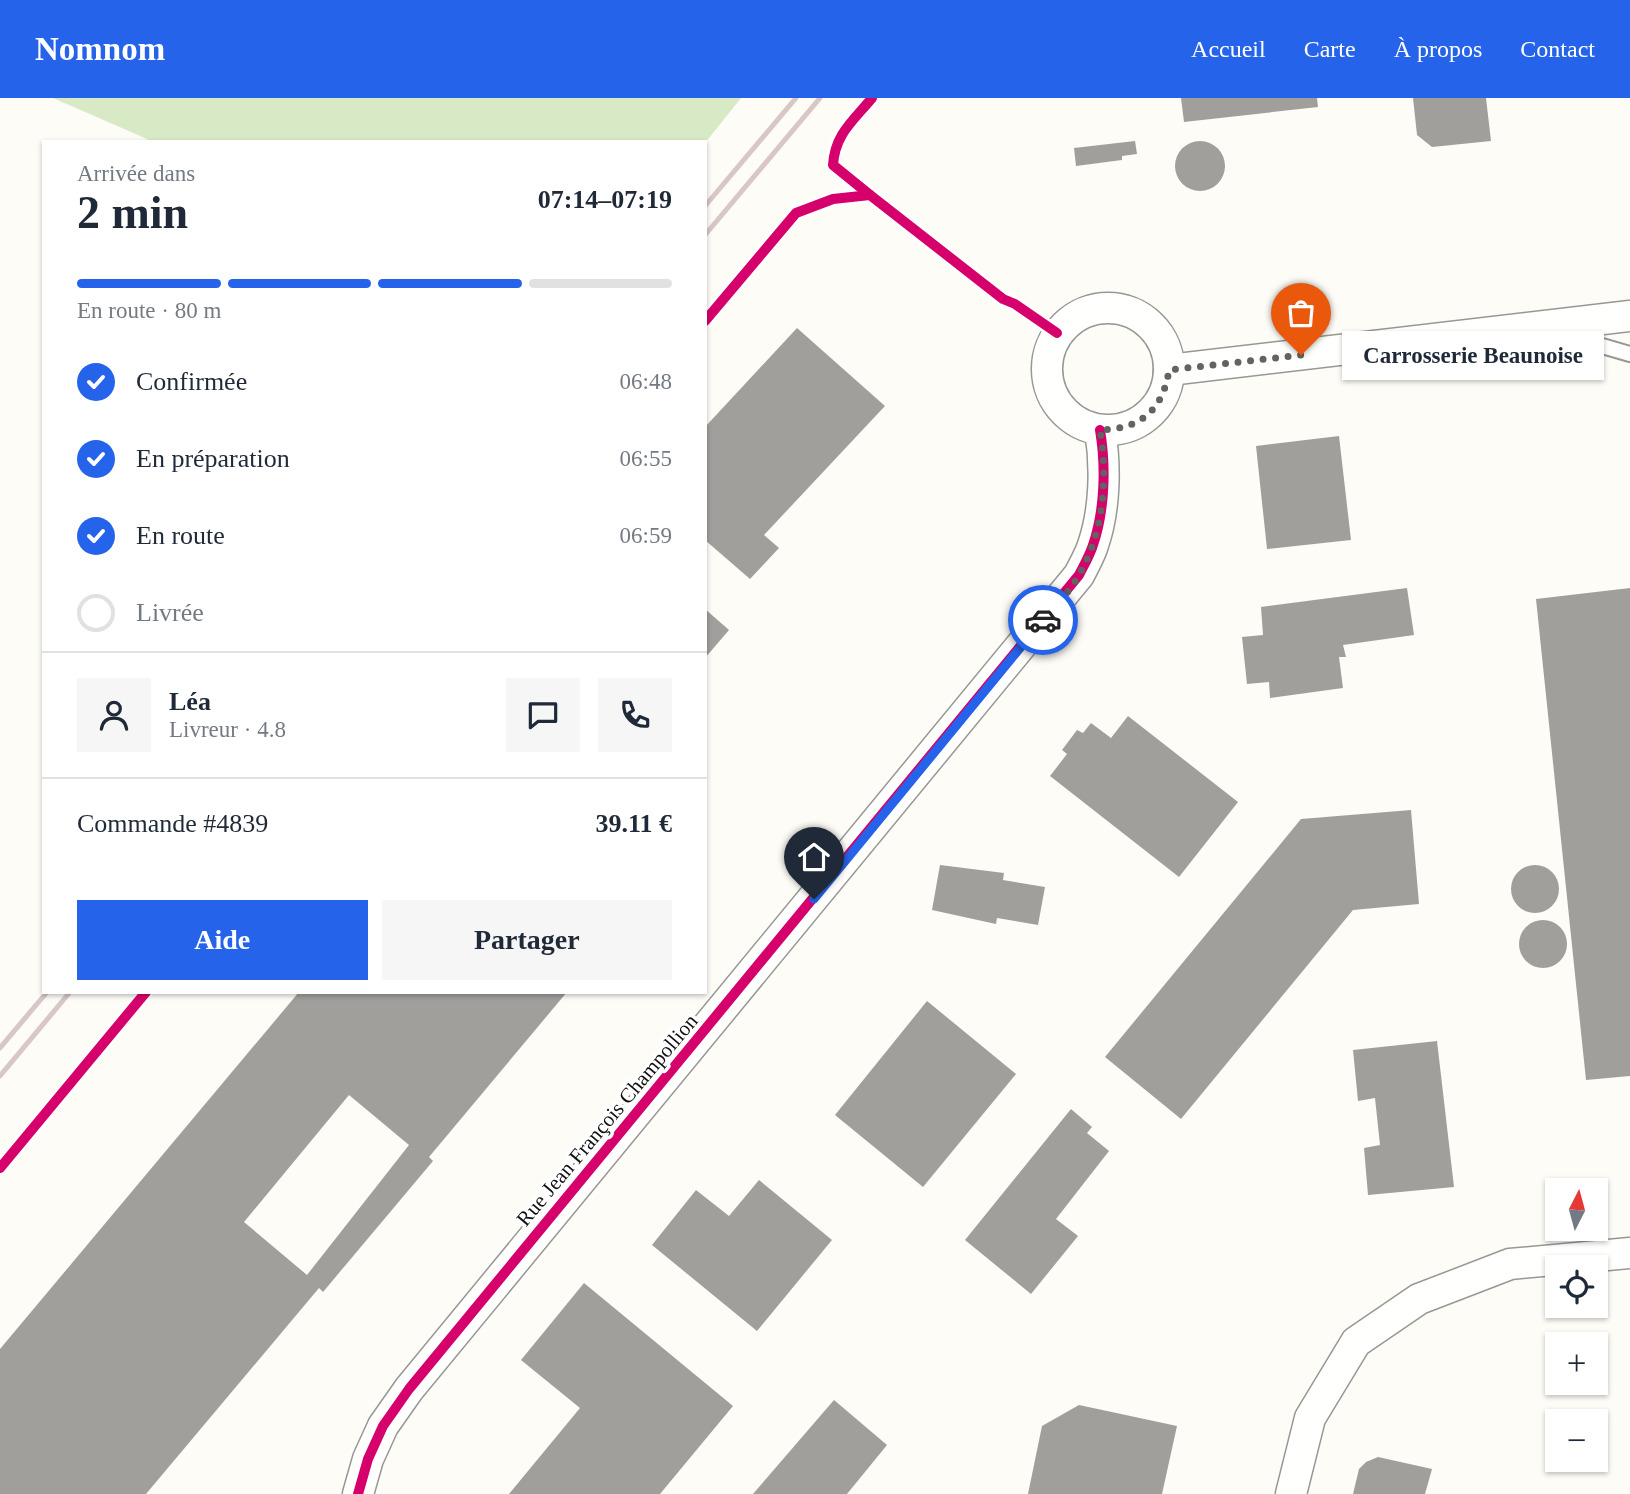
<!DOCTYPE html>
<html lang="fr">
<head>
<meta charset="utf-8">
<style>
	:root { --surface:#fff; --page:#f6f6f7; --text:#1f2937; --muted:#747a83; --line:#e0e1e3; --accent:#2563eb }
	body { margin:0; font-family:"Times New Roman",serif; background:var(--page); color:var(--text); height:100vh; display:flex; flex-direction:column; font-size:26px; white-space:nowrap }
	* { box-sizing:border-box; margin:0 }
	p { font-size:23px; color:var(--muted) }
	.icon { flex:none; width:38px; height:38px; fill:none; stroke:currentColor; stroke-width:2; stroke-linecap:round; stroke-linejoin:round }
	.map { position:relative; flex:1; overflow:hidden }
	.drawer { position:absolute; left:42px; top:42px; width:665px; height:854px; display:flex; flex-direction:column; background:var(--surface); border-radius:0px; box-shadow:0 2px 5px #0004 }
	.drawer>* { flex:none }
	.needle { width:46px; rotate:6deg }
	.controls { position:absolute; left:1545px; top:1080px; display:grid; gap:14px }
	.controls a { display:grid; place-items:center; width:63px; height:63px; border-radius:0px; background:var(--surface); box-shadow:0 2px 5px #0004; font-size:35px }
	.pin { position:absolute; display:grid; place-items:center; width:60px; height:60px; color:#fff; margin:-72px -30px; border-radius:50% 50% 50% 0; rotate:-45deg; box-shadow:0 0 7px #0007 }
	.pin .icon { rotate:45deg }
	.courier { position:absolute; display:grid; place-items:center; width:70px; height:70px; margin:-35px; border:5px solid #2563eb; border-radius:50%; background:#fff; color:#222; box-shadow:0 2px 9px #0007 }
	.bubble { position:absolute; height:49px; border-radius:0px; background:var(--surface); box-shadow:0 2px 5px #0004; font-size:23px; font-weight:800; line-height:49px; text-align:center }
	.overview em { font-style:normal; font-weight:800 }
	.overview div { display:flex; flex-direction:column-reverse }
	.overview { display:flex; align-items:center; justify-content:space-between; height:119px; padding:0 35px }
	h1 { font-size:46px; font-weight:800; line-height:52px }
	.bar { display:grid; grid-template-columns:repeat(4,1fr); gap:10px 7px; align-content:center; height:84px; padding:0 35px }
	.bar i { height:9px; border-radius:5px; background:var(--line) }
	.bar .current { background:var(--accent) }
	.bar p { grid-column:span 4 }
	.line { display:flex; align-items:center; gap:18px; padding:0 35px; border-top:2px solid var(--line) }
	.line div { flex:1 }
	.round { display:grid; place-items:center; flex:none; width:74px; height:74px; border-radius:0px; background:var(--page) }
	ol { padding:0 35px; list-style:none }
	li { display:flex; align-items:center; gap:21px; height:77px }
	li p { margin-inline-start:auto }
	li .icon { padding:7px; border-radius:50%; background:var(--accent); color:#fff; stroke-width:4 }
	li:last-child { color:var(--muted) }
	li i { width:38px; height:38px; border:4px solid var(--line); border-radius:50% }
	.action { display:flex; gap:14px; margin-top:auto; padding:14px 35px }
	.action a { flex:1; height:80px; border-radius:0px; background:var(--accent); color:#fff; font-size:28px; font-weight:800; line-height:80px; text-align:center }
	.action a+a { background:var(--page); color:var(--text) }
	header { display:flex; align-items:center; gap:42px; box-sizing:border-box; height:98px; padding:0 35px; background:var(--accent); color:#fff }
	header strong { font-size:33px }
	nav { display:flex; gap:38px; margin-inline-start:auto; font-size:24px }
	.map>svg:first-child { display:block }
	.forest { fill:#d8eac5 }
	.building { fill:#a19f9c; fill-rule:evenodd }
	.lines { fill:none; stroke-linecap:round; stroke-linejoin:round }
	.service-casing { stroke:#979795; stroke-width:18 }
	.minor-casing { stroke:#979795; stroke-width:33 }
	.service { stroke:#fffffe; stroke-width:14 }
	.minor { stroke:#fffffe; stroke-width:30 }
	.rail { stroke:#d9c6c7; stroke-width:5 }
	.cycleway-casing { stroke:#fff; stroke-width:15 }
	.cycleway { stroke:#d6006c; stroke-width:10 }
	.done { stroke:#646362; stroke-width:7; stroke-dasharray:0 12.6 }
	.route { stroke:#2563eb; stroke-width:9 }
	.labels { text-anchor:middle; stroke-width:7; stroke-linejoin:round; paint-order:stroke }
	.street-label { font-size:21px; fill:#111; stroke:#fff }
</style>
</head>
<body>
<header>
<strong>Nomnom</strong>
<nav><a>Accueil</a><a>Carte</a><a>À propos</a><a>Contact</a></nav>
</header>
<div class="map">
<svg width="1630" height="1396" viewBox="0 0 1630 1396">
	<rect width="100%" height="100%" fill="#fdfcf7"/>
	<!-- forest -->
	<polygon class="forest" points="53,0 741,0 705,45 154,44"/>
	<!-- building -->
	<g class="building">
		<polygon points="1181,0 1317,0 1318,9 1184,24"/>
		<polygon points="1413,0 1486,0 1491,43 1432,49 1417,37"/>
		<circle cx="1200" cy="68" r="25"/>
		<polygon points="1135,43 1137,56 1122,58 1122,62 1076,68 1074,50"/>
		<polygon points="797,230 885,308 764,437 779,450 750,481 705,442 705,329"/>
		<polygon points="1339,338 1351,442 1267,451 1256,348"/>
		<polygon points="1407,490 1414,537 1343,547 1346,559 1339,559 1343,590 1270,600 1269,584 1247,586 1242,539 1263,537 1261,509"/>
		<polygon points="1630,490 1630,978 1586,982 1536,501"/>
		<polygon points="705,511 729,532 705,560"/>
		<polygon points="1128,618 1238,704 1179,779 1050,678 1067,656 1062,652 1077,632 1083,635 1091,625 1111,640"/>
		<polygon points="1411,712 1419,806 1353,812 1181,1021 1105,959 1301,721"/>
		<circle cx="1535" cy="791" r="24"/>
		<polygon points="940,767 1004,775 1003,782 1045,789 1038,827 997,820 996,826 932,812"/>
		<circle cx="1543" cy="846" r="24"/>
		<path d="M299 894H567L429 1059 433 1063 323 1194 319 1190 146 1396H0V1251ZM349 997 409 1047 307 1177 244 1124Z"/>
		<polygon points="927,903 1016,976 923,1089 835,1017"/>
		<polygon points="1437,943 1454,1089 1368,1097 1364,1050 1380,1047 1375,1000 1358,1003 1353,952"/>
		<polygon points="1071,1011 1092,1029 1087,1035 1109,1053 1056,1121 1078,1138 1031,1196 965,1142"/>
		<polygon points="759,1082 832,1142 757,1233 652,1147 696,1092 729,1118"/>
		<polygon points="584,1185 733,1308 660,1396 509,1396 580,1310 521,1262"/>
		<polygon points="834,1302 887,1347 847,1396 753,1396"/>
		<polygon points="1079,1307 1177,1328 1162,1396 1028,1396 1042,1328"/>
		<polygon points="1378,1359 1432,1371 1425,1396 1353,1396 1359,1371 1366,1364"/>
	</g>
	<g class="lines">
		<defs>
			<polyline id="service" points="1554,234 1630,256"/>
			<g id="minor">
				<circle cx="1108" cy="271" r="61"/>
				<polyline points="1169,272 1630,218"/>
				<path d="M358 1396 368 1361 383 1328 409 1291 1079 477C1084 467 1090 457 1093 447 1105 412 1106 368 1100 332"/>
				<polyline points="1291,1396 1310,1320 1356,1244 1419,1201 1510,1166 1630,1155"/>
			</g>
		</defs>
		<!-- service casing -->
		<use href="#service" class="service-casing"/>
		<!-- minor casing -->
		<use href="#minor" class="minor-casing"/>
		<!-- service -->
		<use href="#service" class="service"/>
		<!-- minor -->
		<use href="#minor" class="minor"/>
		<!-- rail -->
		<g class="rail">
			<polyline points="705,108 796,0"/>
			<polyline points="705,137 820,0"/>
			<polyline points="0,950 47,894"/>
			<polyline points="0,978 70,894"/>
		</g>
		<defs>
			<g id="cycleway">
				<path d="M870 97 833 67C835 36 853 23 872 0"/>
				<polyline points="705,223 796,115 833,101 870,97 1003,201 1015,206 1057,235"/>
				<polyline points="0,1070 146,894"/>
				<path d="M358 1396 368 1361 383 1328 409 1291 1079 477C1084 467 1090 457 1093 447 1105 412 1106 368 1100 332"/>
			</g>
		</defs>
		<!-- cycleway casing -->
		<use href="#cycleway" class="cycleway-casing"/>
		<!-- cycleway -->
		<use href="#cycleway" class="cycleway"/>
	</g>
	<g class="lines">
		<!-- done -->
		<path class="done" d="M1043 522C1056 507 1071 492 1080 475 1104 433 1108 379 1100 332 1141 331 1163 312 1169 272L1301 257"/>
		<!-- route -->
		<polyline class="route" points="814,801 1043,522"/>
	</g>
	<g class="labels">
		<!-- street labels -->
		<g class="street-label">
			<text transform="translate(607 1022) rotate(-50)" y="7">Rue Jean François Champollion</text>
		</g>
	</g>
</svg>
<div class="controls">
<a><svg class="needle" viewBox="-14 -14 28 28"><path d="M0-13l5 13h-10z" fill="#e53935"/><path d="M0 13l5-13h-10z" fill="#747a83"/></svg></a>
<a><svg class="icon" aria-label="locate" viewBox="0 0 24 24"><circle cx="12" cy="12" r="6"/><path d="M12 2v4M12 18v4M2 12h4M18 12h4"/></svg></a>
<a>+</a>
<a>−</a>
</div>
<div class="pin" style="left:1301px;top:257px;background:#ea580c"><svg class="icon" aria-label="bag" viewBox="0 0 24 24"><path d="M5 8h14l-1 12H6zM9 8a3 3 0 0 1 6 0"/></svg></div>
<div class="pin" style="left:814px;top:801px;background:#1f2937"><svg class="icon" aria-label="home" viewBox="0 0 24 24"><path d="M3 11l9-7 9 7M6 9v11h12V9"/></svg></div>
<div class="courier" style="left:1043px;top:522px"><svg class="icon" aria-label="car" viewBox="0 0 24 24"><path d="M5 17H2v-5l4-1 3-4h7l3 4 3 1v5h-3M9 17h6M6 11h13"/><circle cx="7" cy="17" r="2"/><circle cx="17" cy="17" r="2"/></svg></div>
<div class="bubble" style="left:1342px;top:233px;width:262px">Carrosserie Beaunoise</div>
<section class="drawer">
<div class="overview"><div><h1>2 min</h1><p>Arrivée dans</p></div><em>07:14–07:19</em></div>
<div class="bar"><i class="current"></i><i class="current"></i><i class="current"></i><i></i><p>En route · 80 m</p></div>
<ol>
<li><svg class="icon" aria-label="check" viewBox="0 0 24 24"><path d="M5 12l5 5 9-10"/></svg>Confirmée<p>06:48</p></li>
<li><svg class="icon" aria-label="check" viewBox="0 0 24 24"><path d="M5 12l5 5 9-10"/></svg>En préparation<p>06:55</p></li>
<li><svg class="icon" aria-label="check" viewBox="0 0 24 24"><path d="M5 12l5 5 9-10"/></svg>En route<p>06:59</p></li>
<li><i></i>Livrée</li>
</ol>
<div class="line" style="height:126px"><a class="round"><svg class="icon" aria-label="person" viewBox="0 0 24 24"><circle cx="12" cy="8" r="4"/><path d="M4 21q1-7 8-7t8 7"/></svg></a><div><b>Léa</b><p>Livreur · 4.8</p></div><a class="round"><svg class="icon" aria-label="chat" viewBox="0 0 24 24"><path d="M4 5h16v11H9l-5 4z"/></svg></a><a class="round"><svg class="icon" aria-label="phone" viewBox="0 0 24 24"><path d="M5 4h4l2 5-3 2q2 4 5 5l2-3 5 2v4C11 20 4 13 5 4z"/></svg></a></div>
<div class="line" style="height:91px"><div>Commande #4839</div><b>39.11 €</b></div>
<div class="action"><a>Aide</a><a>Partager</a></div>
</section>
</div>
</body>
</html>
